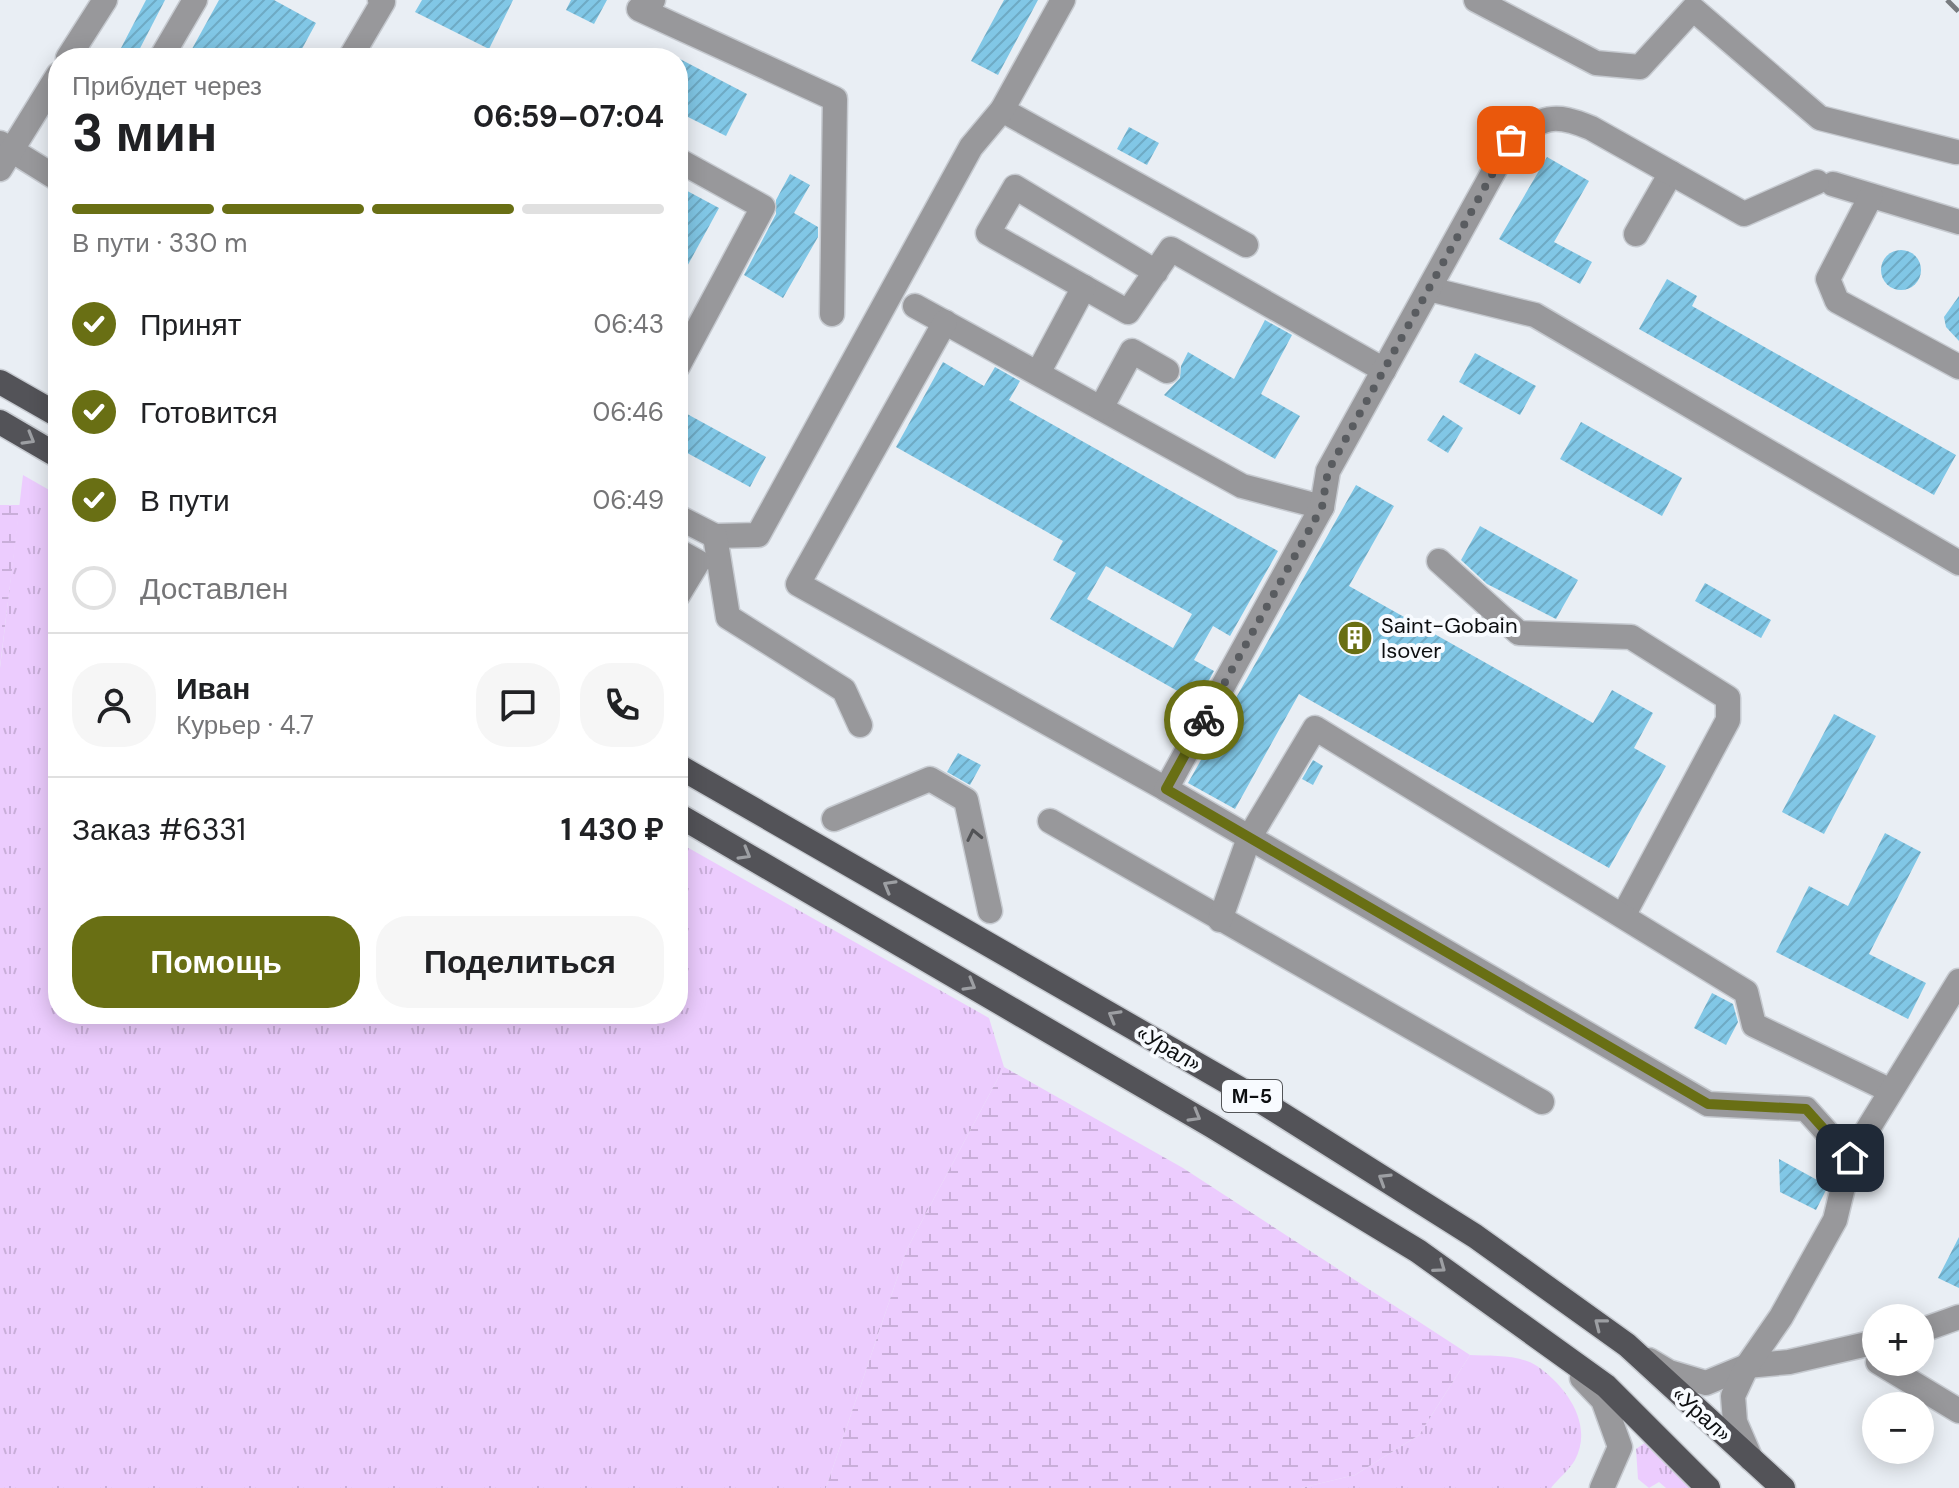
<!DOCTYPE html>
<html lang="ru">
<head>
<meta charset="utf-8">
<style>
	:root { --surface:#fff; --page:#f6f6f6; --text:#202124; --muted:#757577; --line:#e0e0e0; --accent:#696f14 }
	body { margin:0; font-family:"DM Sans",sans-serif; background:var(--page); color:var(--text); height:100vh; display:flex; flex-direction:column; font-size:30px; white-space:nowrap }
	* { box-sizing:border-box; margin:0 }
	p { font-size:26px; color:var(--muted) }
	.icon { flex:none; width:44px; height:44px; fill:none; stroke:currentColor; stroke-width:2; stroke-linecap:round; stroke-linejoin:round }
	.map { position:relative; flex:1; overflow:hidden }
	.panel { position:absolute; left:48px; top:48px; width:640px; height:976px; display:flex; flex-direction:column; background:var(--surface); border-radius:32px; box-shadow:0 4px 20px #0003 }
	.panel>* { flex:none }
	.fabs { position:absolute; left:1862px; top:1304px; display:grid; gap:16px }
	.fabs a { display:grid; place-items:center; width:72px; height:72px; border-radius:50%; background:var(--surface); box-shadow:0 4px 20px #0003; font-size:40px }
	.pin { position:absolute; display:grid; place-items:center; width:68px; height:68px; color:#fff; margin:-34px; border-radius:16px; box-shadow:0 4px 12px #0006 }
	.courier { position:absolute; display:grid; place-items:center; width:80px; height:80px; margin:-40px; border:6px solid #696f14; border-radius:50%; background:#fff; color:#222; box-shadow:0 2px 10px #0007 }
	.headline em { font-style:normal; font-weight:700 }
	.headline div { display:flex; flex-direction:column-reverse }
	.headline { display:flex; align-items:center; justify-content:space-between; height:136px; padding:0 24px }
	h1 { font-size:52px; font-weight:700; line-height:60px }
	.bar { display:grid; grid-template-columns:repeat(4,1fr); gap:12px 8px; align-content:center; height:96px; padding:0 24px }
	.bar i { height:10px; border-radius:6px; background:var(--line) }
	.bar .on { background:var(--accent) }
	.bar p { grid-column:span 4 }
	.line { display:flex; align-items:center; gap:20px; padding:0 24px; border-top:2px solid var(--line) }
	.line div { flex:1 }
	.round { display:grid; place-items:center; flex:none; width:84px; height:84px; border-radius:32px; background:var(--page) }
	ol { padding:0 24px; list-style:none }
	li { display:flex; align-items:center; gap:24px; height:88px }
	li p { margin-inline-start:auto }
	li .icon { padding:8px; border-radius:50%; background:var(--accent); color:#fff; stroke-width:4 }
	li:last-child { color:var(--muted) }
	li i { width:44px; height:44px; border:4px solid var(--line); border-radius:50% }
	.action { display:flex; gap:16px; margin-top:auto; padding:16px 24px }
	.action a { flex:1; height:92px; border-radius:32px; background:var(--accent); color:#fff; font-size:32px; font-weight:700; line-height:92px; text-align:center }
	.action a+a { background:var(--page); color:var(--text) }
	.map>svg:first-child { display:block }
	.grass { fill:url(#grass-tufts) }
	.wetland { fill:url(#wetland-marsh) }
	.building { fill:url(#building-hatch); fill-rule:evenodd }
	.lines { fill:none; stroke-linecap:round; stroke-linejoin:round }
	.minor-casing { stroke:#c6cad0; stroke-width:27 }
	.major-casing { stroke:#c6cad0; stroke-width:27 }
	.minor { stroke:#98989b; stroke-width:24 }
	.major { stroke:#535358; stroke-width:24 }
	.rail { stroke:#787b7f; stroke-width:5; stroke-dasharray:16 8; stroke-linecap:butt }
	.oneway { stroke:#9d9fa3 }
	.oneway2 { stroke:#525356 }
	.done { stroke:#595c60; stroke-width:8; stroke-dasharray:0 14.4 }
	.route { stroke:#696f14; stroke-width:10 }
	.labels { text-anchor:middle; stroke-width:8; stroke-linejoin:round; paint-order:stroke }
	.shield { fill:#f8fbff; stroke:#535558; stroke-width:2 }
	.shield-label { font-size:20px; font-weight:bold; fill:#0c0e10 }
	.poi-label { font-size:22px; fill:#0c0e10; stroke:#f8fbff; text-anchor:start }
	.street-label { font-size:22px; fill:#0c0e10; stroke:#f8fbff }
</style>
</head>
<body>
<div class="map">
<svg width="1959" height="1488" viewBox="0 0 1959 1488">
	<defs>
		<pattern id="grass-tufts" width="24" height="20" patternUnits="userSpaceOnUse" patternTransform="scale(2)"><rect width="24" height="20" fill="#ecccfe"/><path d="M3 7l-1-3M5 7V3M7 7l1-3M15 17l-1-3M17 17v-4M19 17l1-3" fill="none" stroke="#c9aed9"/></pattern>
		<pattern id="wetland-marsh" width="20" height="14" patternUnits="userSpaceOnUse" patternTransform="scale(2)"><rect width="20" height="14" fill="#ecccfe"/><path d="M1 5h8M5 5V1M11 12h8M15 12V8" fill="none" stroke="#c9aed9"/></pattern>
		<pattern id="building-hatch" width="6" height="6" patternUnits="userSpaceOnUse" patternTransform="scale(2)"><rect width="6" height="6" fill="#81c7e6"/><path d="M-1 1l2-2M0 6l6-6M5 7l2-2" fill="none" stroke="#6eaac4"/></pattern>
	</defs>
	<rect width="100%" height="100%" fill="#e9eef4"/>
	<!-- grass -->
	<g class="grass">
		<polygon points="23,475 58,495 58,1014 678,1014 678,842 989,1018 1004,1067 907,1249 826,1488 0,1488 0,668"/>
		<path d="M1470 1355C1490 1356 1519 1354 1537 1366 1566 1386 1594 1424 1575 1460 1569 1470 1558 1479 1551 1488H1301L1355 1475 1419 1435Z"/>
		<polygon points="1649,1440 1700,1488 1666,1488 1659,1482 1649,1488 1638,1479 1636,1449"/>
	</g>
	<!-- wetland -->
	<g class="wetland">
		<polygon points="0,505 20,505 0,666"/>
		<polygon points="1004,1067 1183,1168 1470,1355 1419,1435 1355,1475 1301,1488 826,1488 907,1249"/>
	</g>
	<!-- building -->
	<g class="building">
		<polygon points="146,0 165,0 135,58 120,50"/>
		<polygon points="219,0 274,0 316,23 297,58 187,58"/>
		<polygon points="422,0 513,0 489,49 415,12"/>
		<polygon points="571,0 607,0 594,24 566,10"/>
		<polygon points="1004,0 1038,0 998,75 971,61"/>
		<polygon points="678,58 747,94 726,136 678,112"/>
		<polygon points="1129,127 1159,143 1147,165 1117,149"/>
		<polygon points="1547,157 1589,181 1554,242 1592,262 1580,284 1499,239"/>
		<polygon points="790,174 810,185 794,213 818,227 818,237 783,298 744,275 776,214 776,200"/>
		<polygon points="678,186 719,208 678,283"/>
		<circle cx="1901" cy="270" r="20"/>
		<polygon points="1667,279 1697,296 1692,306 1956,455 1934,495 1639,329"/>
		<polygon points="1959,296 1959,341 1946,327 1944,317"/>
		<polygon points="1265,320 1292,335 1261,394 1300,416 1275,459 1164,395 1180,378 1181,366 1188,352 1234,379"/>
		<polygon points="1475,353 1536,386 1520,415 1459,382"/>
		<path d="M943 362 984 386 995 367 1020 381 1009 400 1278 551 1230 636 1213 626 1194 660 1214 671 1197 702 1050 619 1076 573 1053 560 1063 541 896 447ZM1106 566 1192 614 1173 648 1087 599Z"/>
		<polygon points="678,409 766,457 750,487 678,448"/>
		<polygon points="1443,415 1463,428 1448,453 1427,440"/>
		<polygon points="1581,422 1682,478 1662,516 1560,459"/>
		<polygon points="1356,485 1394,506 1349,586 1593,723 1612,690 1653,713 1634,748 1666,766 1609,868 1299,694 1235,809 1188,783"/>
		<polygon points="1480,526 1578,580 1556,619 1487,584 1461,560"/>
		<polygon points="1705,583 1771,620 1761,638 1695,601"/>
		<polygon points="1834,714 1876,736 1824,834 1782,812"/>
		<polygon points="958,753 981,765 970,785 947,772"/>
		<polygon points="1313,760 1323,766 1313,785 1302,779"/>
		<polygon points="1885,833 1921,852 1869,954 1926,983 1908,1019 1776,952 1809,886 1848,906"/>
		<polygon points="1712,993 1733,1004 1738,1022 1726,1045 1694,1028"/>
		<polygon points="1779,1159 1828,1186 1816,1210 1780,1192"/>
		<polygon points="1959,1237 1959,1288 1938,1278"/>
	</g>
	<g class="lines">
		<defs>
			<g id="minor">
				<polyline points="653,0 639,9 835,99 832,314"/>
				<polyline points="1476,0 1596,63 1640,67 1693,9 1820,118 1956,152"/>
				<polyline points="68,58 105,0"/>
				<polyline points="161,58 195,0"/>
				<polyline points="350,58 383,2 380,0"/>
				<polyline points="1002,110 1246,245"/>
				<polyline points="0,143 58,179"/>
				<polyline points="678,160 763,207 678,366"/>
				<polyline points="0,169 58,75"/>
				<polyline points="1833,184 1959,222"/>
				<polyline points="1871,196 1828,279 1837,301 1959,367"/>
				<polyline points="1636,234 1671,173"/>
				<polyline points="1156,272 1015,187 988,233 1128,312 1171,249 1384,370"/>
				<polyline points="1429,289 1535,315 1959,563"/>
				<polyline points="915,306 1242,486 1322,507"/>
				<path d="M945 322 798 584 1166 789 1322 507 1328 471 1511 140C1544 117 1553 112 1591 128L1744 214 1817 182"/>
				<polyline points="1038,373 1084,287"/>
				<polyline points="1101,408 1132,351 1167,371"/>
				<polyline points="678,517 715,536 758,535 971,147 1002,110 1063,0"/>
				<polyline points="715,536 728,617 844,690 860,725"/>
				<polyline points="678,551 698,562 678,595"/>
				<polyline points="1439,561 1519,633 1631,637 1728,698 1728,720 1623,916"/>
				<polyline points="1166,789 1708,1104 1806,1109 1850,1158"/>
				<polyline points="834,819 930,779 966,800 990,911"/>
				<polyline points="1050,821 1542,1102"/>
				<polyline points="1220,920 1249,838 1315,728 1746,992 1754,1025 1889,1090"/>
				<polyline points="1920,1331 1959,1317"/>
				<polyline points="1649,1360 1669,1372 1706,1383 1747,1366 1789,1362 1876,1342"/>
				<polyline points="1878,1362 1959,1411"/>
				<polyline points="1582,1378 1603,1400 1620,1447 1602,1488"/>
				<polyline points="1751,1459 1735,1422 1733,1396 1747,1366 1781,1317 1835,1220 1850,1158 1959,981"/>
			</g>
			<g id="major">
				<polyline points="0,382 58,415"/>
				<polyline points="0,422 58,456"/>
				<polyline points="678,766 1259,1100 1475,1236 1627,1345 1783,1488"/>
				<polyline points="678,815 1212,1126 1418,1251 1606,1386 1708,1488"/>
			</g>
		</defs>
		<!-- minor casing -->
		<use href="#minor" class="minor-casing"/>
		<!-- major casing -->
		<use href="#major" class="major-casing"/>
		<!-- minor -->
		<use href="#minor" class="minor"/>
		<!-- major -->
		<use href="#major" class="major"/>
		<!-- rail -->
		<polyline class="rail" points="1947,0 1959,12"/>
	</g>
	<!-- one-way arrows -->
	<defs><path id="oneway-chevron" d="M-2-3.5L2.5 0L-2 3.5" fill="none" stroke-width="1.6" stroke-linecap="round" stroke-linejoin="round" transform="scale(2)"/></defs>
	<g class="oneway">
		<use href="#oneway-chevron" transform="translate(29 439) rotate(30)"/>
		<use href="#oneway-chevron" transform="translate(745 854) rotate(30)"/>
		<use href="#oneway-chevron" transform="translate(889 886) rotate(-150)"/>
		<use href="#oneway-chevron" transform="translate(970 985) rotate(30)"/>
		<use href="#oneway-chevron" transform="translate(1114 1016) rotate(-150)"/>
		<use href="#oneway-chevron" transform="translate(1195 1116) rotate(30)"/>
		<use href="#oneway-chevron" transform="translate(1384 1179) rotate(-148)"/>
		<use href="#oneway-chevron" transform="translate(1440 1267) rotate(36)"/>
		<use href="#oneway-chevron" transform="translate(1600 1324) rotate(-142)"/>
	</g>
	<use class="oneway2" href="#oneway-chevron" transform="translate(974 835) rotate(-102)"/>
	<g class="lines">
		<!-- done -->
		<polyline class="done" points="1204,720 1322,507 1328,471 1511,140"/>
		<!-- route -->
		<polyline class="route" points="1204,720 1166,789 1708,1104 1806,1109 1850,1158"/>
	</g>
	<!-- icons -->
	<defs>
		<symbol id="building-disc" viewBox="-11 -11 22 22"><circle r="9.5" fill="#696f14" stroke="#f8fbff"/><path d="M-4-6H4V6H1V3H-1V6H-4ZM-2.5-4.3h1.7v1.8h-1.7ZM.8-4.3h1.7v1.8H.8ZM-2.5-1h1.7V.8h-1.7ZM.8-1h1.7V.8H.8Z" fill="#fff"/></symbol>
	</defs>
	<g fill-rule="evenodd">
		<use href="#building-disc" x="1335" y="618" width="40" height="40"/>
	</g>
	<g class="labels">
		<!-- shield labels -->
		<rect class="shield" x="1222" y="1080" width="60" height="32" rx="6"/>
		<g class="shield-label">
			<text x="1252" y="1103">М-5</text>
		</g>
		<!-- poi labels -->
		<g class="poi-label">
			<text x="1381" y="633">Saint-Gobain<tspan x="1381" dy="25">Isover</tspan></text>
		</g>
		<!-- street labels -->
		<g class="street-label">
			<text transform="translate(1169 1048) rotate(30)" y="8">«Урал»</text>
			<text transform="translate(1702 1414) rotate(42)" y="8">«Урал»</text>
		</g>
	</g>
</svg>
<div class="fabs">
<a>+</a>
<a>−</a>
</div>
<div class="pin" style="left:1511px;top:140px;background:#ea580c"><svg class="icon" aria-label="bag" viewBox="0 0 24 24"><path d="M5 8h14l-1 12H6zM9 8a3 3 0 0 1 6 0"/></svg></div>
<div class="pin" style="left:1850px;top:1158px;background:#1f2937"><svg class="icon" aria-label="home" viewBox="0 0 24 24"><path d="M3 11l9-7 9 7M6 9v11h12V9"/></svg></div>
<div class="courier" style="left:1204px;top:720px"><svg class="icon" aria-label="bike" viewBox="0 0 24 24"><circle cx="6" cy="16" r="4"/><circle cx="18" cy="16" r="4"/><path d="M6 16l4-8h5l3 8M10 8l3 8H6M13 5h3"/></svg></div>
<section class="panel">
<div class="headline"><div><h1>3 мин</h1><p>Прибудет через</p></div><em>06:59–07:04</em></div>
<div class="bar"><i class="on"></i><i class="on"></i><i class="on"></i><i></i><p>В пути · 330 m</p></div>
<ol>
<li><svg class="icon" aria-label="check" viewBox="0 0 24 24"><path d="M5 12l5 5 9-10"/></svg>Принят<p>06:43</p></li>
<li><svg class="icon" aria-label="check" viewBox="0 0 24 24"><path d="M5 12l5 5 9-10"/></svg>Готовится<p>06:46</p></li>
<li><svg class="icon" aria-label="check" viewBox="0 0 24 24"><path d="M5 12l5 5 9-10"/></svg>В пути<p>06:49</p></li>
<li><i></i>Доставлен</li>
</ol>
<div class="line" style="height:144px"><a class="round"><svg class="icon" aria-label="person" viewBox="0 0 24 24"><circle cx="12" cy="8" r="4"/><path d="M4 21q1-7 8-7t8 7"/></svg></a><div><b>Иван</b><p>Курьер · 4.7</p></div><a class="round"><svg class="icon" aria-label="chat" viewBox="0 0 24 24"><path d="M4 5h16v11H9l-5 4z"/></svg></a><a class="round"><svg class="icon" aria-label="phone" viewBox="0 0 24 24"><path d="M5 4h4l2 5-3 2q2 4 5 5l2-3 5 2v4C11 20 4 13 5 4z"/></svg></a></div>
<div class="line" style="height:104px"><div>Заказ #6331</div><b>1 430 ₽</b></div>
<div class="action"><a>Помощь</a><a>Поделиться</a></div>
</section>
</div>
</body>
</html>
